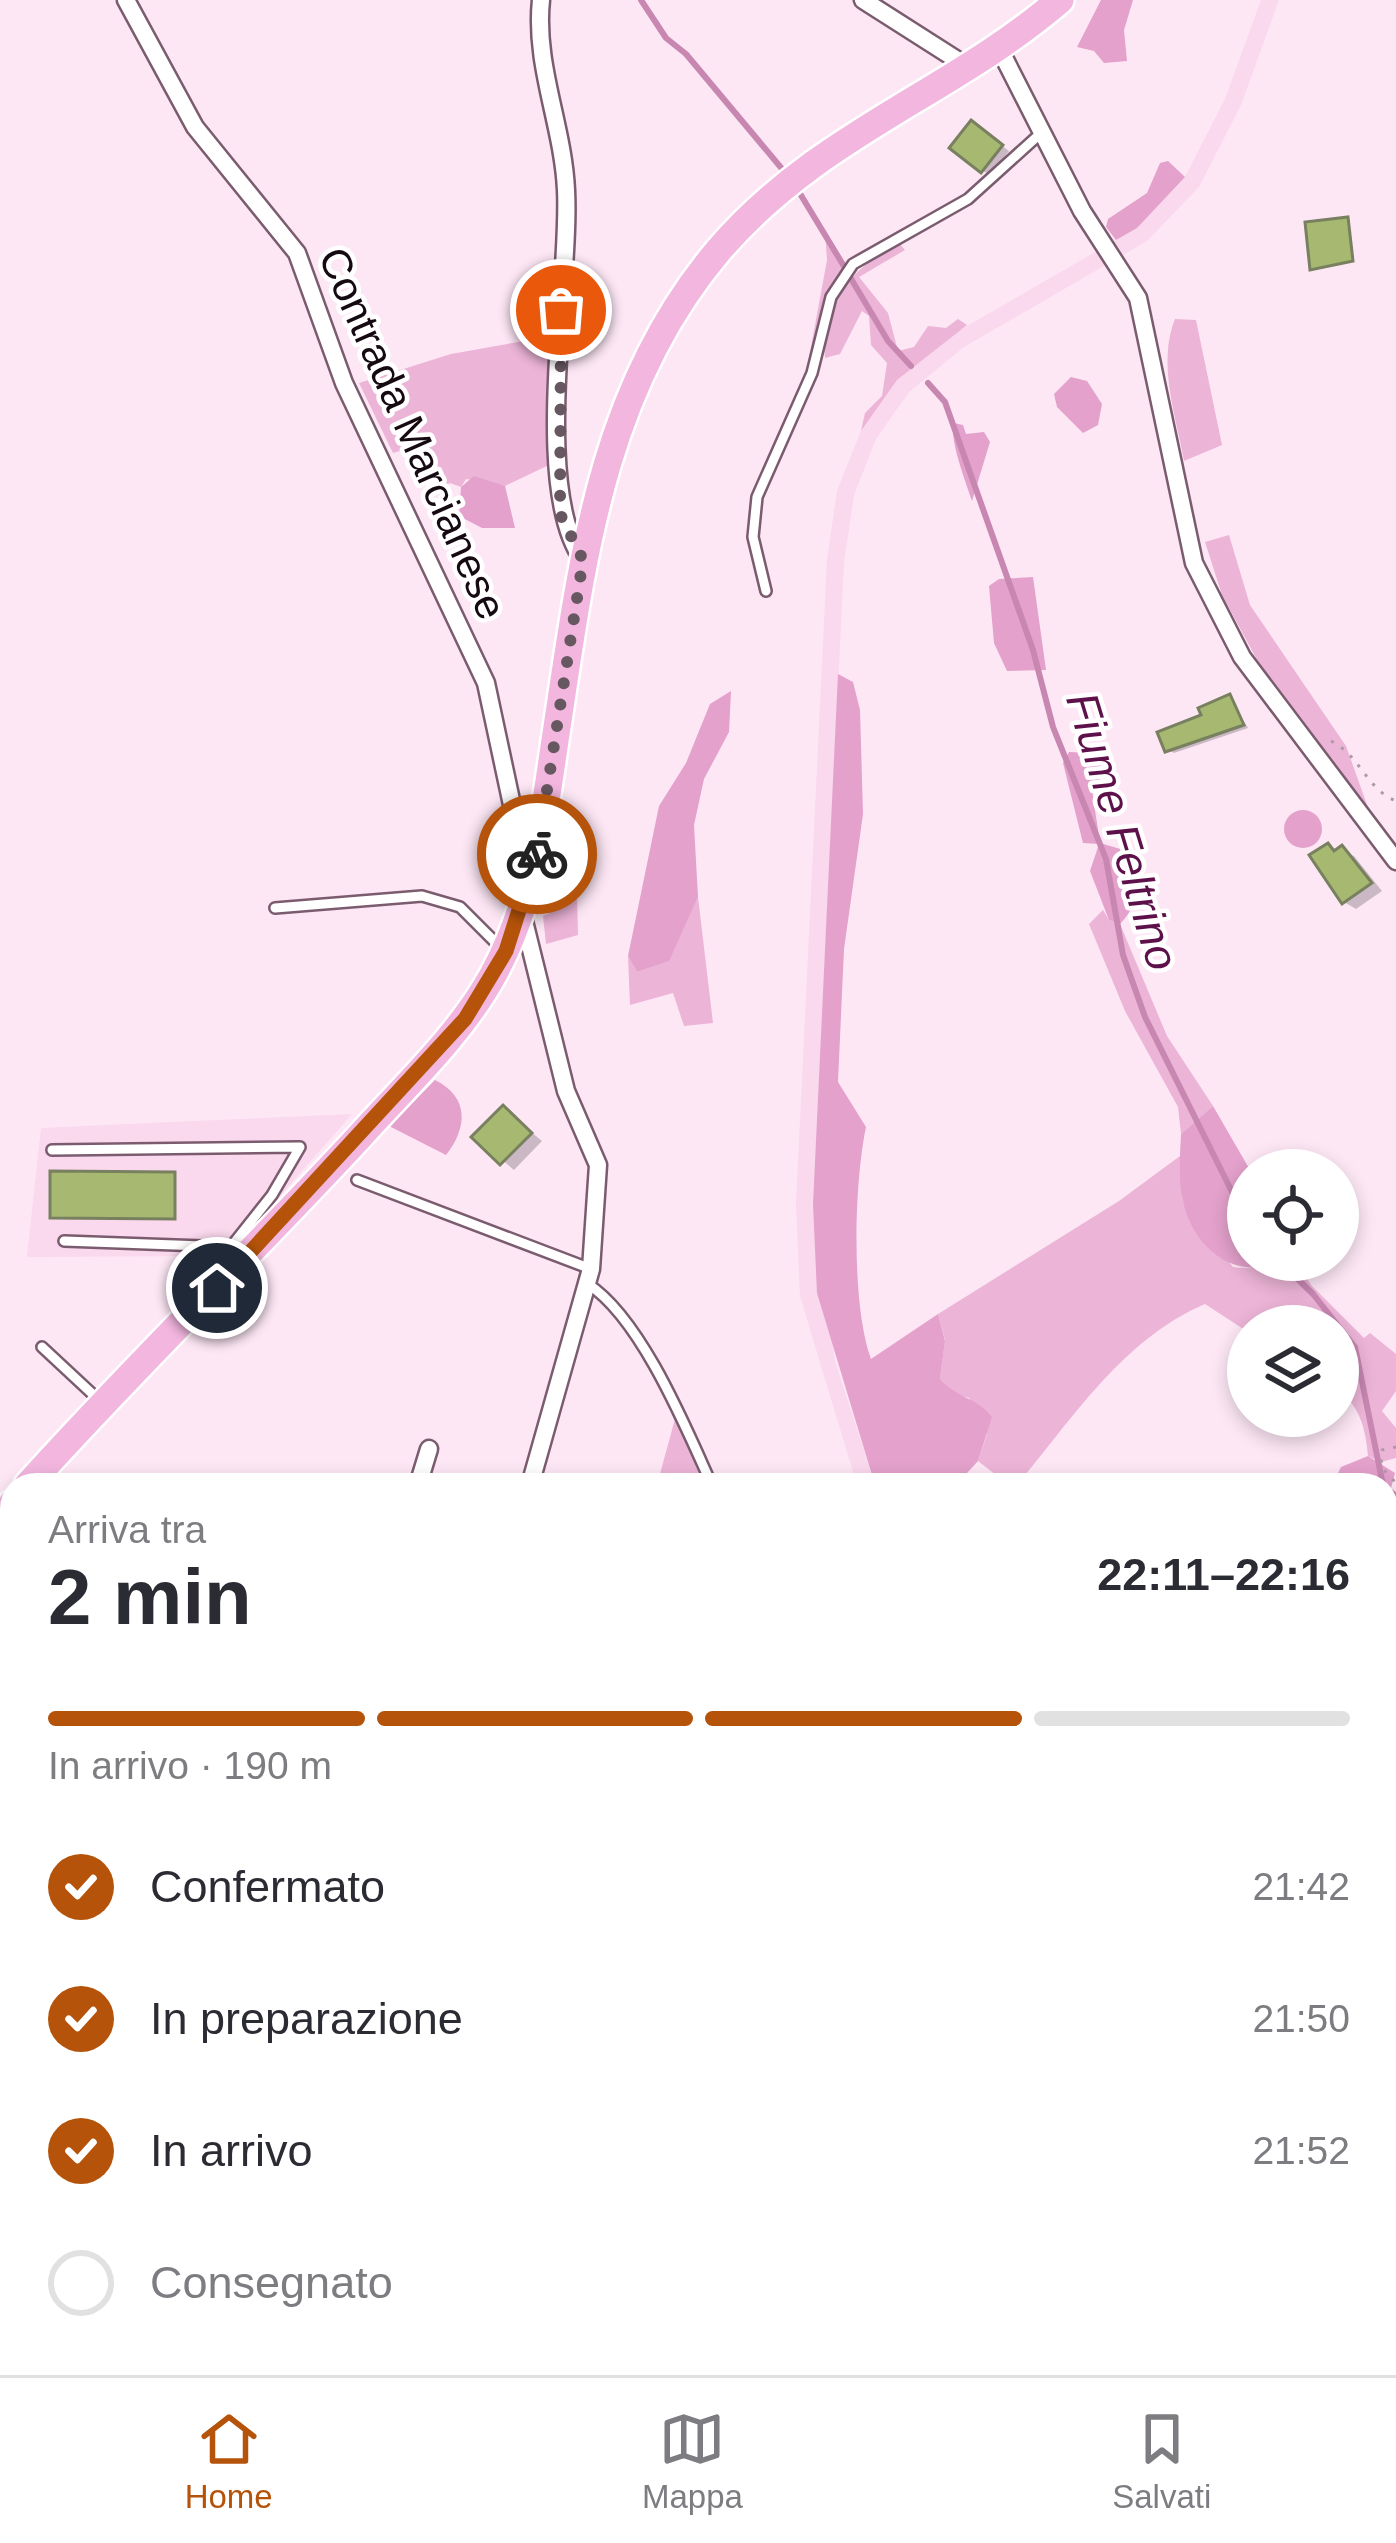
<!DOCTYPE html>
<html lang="it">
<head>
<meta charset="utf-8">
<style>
	:root { --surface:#fff; --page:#f7f7f7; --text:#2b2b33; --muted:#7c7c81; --line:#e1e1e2; --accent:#b45309 }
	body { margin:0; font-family:Arial,sans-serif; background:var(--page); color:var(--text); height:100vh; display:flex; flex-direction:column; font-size:45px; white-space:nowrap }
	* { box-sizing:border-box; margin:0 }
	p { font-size:39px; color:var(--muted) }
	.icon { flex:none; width:66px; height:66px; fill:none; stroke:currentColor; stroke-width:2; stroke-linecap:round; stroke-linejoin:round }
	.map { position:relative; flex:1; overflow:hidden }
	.panel { position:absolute; left:0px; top:1473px; width:1398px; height:903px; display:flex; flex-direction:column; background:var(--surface); border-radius:36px 36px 0 0; box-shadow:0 6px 18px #0003 }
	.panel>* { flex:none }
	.controls { position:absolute; left:1227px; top:1149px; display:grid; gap:24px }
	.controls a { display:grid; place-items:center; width:132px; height:132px; border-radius:50%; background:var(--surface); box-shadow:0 6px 18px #0003; font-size:60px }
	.pin { position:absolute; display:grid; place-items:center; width:102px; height:102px; color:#fff; margin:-51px; border:6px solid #fff; border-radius:50%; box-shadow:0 3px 12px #0007 }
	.courier { position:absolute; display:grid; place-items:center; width:120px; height:120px; margin:-60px; border:9px solid #b45309; border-radius:50%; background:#fff; color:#222; box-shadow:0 3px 15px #0007 }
	.head em { font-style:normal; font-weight:600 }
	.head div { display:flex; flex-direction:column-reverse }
	.head { display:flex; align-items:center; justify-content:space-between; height:204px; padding:0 48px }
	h1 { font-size:78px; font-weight:600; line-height:90px }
	.bar { display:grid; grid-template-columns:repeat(4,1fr); gap:18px 12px; align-content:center; height:144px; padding:0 48px }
	.bar i { height:15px; border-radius:9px; background:var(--line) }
	.bar .current { background:var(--accent) }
	.bar p { grid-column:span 4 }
	ol { padding:0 48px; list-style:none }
	li { display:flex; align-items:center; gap:36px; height:132px }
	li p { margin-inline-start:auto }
	li .icon { padding:12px; border-radius:50%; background:var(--accent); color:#fff; stroke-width:4 }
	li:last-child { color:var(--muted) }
	li i { width:66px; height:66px; border:6px solid var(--line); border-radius:50% }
	.tab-bar { display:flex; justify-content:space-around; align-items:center; height:168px; border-top:3px solid var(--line); background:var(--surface); font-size:33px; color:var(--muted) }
	.tab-bar a { display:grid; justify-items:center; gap:6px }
	.tab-bar .current { color:var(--accent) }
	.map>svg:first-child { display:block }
	.built { fill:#fad8ed }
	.green { fill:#ecb4d7 }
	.forest { fill:#e3a1cb }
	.shadow { fill:#0003 }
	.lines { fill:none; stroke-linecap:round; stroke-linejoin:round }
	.stream { stroke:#c787b1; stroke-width:6 }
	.building { fill:#a7b871; stroke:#78805f; stroke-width:3 }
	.lane-casing { stroke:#7b5c6f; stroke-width:14 }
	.street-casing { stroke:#7b5c6f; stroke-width:21 }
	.secondary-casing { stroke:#7b5c6f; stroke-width:28 }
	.primary-casing { stroke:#fff; stroke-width:32 }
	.path { stroke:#ac9aa6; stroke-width:3; stroke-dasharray:3 9; stroke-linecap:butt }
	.lane { stroke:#fff; stroke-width:9 }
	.street { stroke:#fff; stroke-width:16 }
	.secondary { stroke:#fff; stroke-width:24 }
	.primary { stroke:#f2b6df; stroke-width:27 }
	.done { stroke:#675761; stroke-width:12; stroke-dasharray:0 21.6 }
	.route { stroke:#b45309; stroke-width:15 }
	.labels { text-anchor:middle; stroke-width:9; stroke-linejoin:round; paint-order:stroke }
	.street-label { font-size:42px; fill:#160a12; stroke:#fff }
	.water-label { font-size:45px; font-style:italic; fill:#5d1049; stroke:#fff }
</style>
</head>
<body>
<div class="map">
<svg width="1396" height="2375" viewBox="0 0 1396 2375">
	<rect width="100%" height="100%" fill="#fde7f5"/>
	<!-- built -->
	<g class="built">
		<polygon points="1261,0 1279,0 1241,105 1199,187 1147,241 964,347 909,392 876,439 854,495 844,562 813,1204 835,1361 875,1485 857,1485 800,1296 796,1204 827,560 837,491 861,431 897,380 955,333 1137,228 1185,177 1225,99"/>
		<polygon points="352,1114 216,1269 200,1256 27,1257 41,1128"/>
	</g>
	<!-- green -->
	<g class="green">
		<polygon points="825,230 845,265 823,311 806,374 827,260"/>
		<path d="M899 243 905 250 859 277 888 313 898 351 914 347 928 326 946 328 958 319 967 325 897 380 861 431 865 413 882 396 887 363 871 345 869 316 862 311 840 354 825 358C819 305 855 265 899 243Z"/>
		<path d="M1175 319 1196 320 1222 445 1184 461C1176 416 1157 363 1175 319Z"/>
		<polygon points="552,336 551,464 505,486 466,479 461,487 450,483 440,487 421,445 393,453 359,383 451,354"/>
		<polygon points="1229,535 1250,605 1346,746 1370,813 1269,682 1222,595 1205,542"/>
		<polygon points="577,897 578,935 546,944 543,916 550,913 549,898"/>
		<polygon points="698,897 713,1023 684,1026 673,993 630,1005 628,956 637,972 668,961"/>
		<polygon points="1103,910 1109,920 1120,924 1167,1036 1213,1106 1181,1134 1178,1107 1125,1011 1089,924"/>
		<path d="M1180 1156 1183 1202 1233 1267C1263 1271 1269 1260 1294 1260L1312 1286 1364 1338 1370 1333 1396 1354V1391L1382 1411 1396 1428V1458L1381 1462 1368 1456C1366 1431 1360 1405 1338 1390V1326H1248V1332L1205 1304C1123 1339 1073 1418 1017 1485H1009L978 1461 987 1434 969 1398 951 1392 940 1379 945 1340 938 1314 1119 1201Z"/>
		<polygon points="675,1419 704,1485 657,1485"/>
		<polygon points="0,2204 12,2215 12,2364 115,2364 120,2375 0,2375"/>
		<polygon points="598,2364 763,2364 761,2375 590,2375"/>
	</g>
	<!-- forest -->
	<g class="forest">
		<polygon points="1101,0 1133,0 1124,30 1127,61 1104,63 1094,51 1077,47"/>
		<polygon points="1168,161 1185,177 1137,228 1116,240 1106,227 1108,219 1147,193 1160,163"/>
		<polygon points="1071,377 1087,381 1102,404 1098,425 1083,433 1057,407 1054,394"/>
		<path d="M954 423 963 425 966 434 984 432 990 442 972 501C966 482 949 440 954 423Z"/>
		<polygon points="474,476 505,486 515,528 482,528 459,516 461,487"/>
		<polygon points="1033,577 1046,670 1007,671 994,643 989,586 999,579"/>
		<path d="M838 674 853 682 860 710 863 814 844 949 838 1082 866 1127C854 1184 851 1304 871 1359L938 1314 945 1341 940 1379C955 1397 978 1398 992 1417L978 1461 956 1485H875L817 1293 813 1204Z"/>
		<polygon points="731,691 729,732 704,779 694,825 698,897 669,961 637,972 628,956 659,806 686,763 710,704"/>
		<path d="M1069 752 1091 753 1108 769 1092 790 1100 843 1127 851C1144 873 1140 904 1120 924L1109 920 1090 871 1099 844 1083 843 1063 763Z"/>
		<circle cx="1303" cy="829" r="19"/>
		<path d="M435 1080C469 1097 468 1127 446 1155L389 1126Z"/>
		<path d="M1213 1106 1250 1170 1248 1260H1279C1236 1284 1192 1246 1183 1201 1178 1180 1180 1156 1181 1134Z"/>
		<polygon points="1368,1456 1395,1473 1386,1507 1386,1485 1332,1485 1341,1467"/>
		<polygon points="1386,1545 1396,1546 1396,1639 1386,1656"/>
	</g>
	<!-- shadow -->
	<g class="shadow">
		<polygon points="979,128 1009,151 990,175 983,171"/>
		<polygon points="1348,220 1354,262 1313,268"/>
		<polygon points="1229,697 1248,728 1174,753 1167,749"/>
		<polygon points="1328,846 1354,856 1382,891 1356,909 1344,902"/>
		<polygon points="503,1109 542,1141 514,1170 475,1137"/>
		<polygon points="174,1175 176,1219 56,1218"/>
		<polygon points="0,1724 12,1765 12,1771 0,1773"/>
		<polygon points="1394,2219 1396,2220 1396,2305 1386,2302 1386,2253"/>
		<polygon points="969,2364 1041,2364 1048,2369 1050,2364 1082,2364 1076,2375 1034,2375 1018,2368 1014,2375 963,2375"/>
	</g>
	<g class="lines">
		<!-- stream -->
		<g class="stream">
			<polyline points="641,0 666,38 686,54 788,176"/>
			<polyline points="796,187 845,268"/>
			<polyline points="850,277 888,341 911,366"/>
			<polyline points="928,383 945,402 1033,650 1053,727 1106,859 1123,955 1145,1017 1248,1224"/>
			<polyline points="1278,1260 1313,1294 1355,1347 1383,1485"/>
			<polyline points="1386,1488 1396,1496"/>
		</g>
	</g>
	<!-- building -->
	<g class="building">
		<polygon points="971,120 1003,145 981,173 949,148"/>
		<polygon points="1348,217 1353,261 1310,270 1305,222"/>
		<polygon points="1230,694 1244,725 1165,752 1157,732 1201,715 1198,708"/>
		<polygon points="1328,843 1334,851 1342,845 1372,883 1342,904 1309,855"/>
		<polygon points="503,1105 532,1133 500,1165 471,1137"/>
		<polygon points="50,1171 175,1172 175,1219 50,1218"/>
	</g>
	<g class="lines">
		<defs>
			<g id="lane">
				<polyline points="766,591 753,537 757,497 812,373 831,297 853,264 968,199 1041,133"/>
				<polyline points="275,908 422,896 460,907 502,949"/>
				<polyline points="52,1150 300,1147 272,1195 226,1253"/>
				<polyline points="357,1180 591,1269"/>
				<polyline points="64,1241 203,1246 227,1253"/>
				<path d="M588 1284C640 1318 684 1423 710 1481"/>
				<polyline points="42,1347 100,1401"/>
				<polyline points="0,1935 12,1930"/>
				<polyline points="0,2008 10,2025 0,2044"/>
				<polyline points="582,2375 591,2364"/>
				<polyline points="1116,2375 1122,2364"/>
			</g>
			<g id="street">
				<polyline points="126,0 195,127 297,253 344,383 486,683 521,847 534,863"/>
				<path d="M541 0C534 65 563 125 566 190 571 282 531 488 583 560"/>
				<polyline points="863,0 965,65"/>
				<polyline points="997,44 1082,211 1138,298 1194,563 1242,657 1396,861"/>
				<polyline points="522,913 566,1091 598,1165 591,1269 530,1485"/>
				<polyline points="418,1485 429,1449"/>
				<polyline points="0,1827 12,1822"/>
				<polyline points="1386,2124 1396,2097"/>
				<polyline points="1277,2375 1282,2364"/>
			</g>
			<g id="secondary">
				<polyline points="0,2111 12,2137"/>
				<polyline points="127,2364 133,2375"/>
			</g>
			<g id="primary">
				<path d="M28 1485C136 1365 252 1253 361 1135 407 1084 460 1035 493 975 532 904 543 825 554 747 581 571 598 393 718 251 818 134 949 95 1060 0"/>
				<polyline points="0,1519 12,1504"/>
			</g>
		</defs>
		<!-- lane casing -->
		<use href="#lane" class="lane-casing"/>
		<!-- street casing -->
		<use href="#street" class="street-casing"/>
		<!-- secondary casing -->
		<use href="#secondary" class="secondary-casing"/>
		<!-- primary casing -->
		<use href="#primary" class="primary-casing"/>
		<!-- path -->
		<g class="path">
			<path d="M1331 741C1361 756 1366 789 1396 801"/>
			<polyline points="1396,1447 1382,1450 1381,1467 1396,1483"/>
			<polyline points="29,2375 39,2364"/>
		</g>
		<!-- lane -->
		<use href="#lane" class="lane"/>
		<!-- street -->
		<use href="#street" class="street"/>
		<!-- secondary -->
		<use href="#secondary" class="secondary"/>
		<!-- primary -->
		<use href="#primary" class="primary"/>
	</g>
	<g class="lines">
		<!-- done -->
		<polyline class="done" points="537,854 583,560 560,514 561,310"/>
		<!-- route -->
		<polyline class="route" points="217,1288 465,1019 506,951 537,854"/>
	</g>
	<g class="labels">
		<!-- street labels -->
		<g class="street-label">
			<text transform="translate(413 433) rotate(66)" y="15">Contrada Marcianese</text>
		</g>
		<!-- water labels -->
		<g class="water-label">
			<text transform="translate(1123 831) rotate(73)" y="16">Fiume Feltrino</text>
		</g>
	</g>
</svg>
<div class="controls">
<a><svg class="icon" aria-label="locate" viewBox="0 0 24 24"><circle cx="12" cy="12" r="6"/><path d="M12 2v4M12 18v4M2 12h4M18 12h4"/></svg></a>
<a><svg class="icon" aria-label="layers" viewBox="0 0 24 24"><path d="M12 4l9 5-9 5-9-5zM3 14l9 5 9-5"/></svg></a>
</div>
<div class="pin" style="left:561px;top:310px;background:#ea580c"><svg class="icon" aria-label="bag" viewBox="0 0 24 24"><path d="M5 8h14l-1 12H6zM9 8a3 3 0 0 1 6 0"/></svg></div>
<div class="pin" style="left:217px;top:1288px;background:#1f2937"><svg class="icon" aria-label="home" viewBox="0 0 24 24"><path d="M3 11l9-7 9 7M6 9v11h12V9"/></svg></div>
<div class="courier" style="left:537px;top:854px"><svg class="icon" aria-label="bike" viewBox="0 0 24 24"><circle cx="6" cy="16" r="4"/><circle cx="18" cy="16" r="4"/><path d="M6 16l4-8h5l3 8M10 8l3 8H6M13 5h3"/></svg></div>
<section class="panel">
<div class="head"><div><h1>2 min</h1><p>Arriva tra</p></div><em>22:11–22:16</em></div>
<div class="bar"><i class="current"></i><i class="current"></i><i class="current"></i><i></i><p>In arrivo · 190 m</p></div>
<ol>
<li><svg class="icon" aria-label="check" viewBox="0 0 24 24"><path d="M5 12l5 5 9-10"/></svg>Confermato<p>21:42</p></li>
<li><svg class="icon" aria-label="check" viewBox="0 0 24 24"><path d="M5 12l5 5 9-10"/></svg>In preparazione<p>21:50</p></li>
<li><svg class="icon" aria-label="check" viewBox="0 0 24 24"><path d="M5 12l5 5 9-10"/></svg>In arrivo<p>21:52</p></li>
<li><i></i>Consegnato</li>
</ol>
</section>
</div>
<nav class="tab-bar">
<a class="current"><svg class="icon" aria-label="home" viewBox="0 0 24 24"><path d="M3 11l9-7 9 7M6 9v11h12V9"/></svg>Home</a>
<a><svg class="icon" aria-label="map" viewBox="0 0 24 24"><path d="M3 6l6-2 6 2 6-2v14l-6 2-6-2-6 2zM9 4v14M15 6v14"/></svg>Mappa</a>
<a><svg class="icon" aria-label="saved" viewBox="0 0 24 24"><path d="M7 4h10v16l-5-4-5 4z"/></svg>Salvati</a>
</nav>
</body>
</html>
